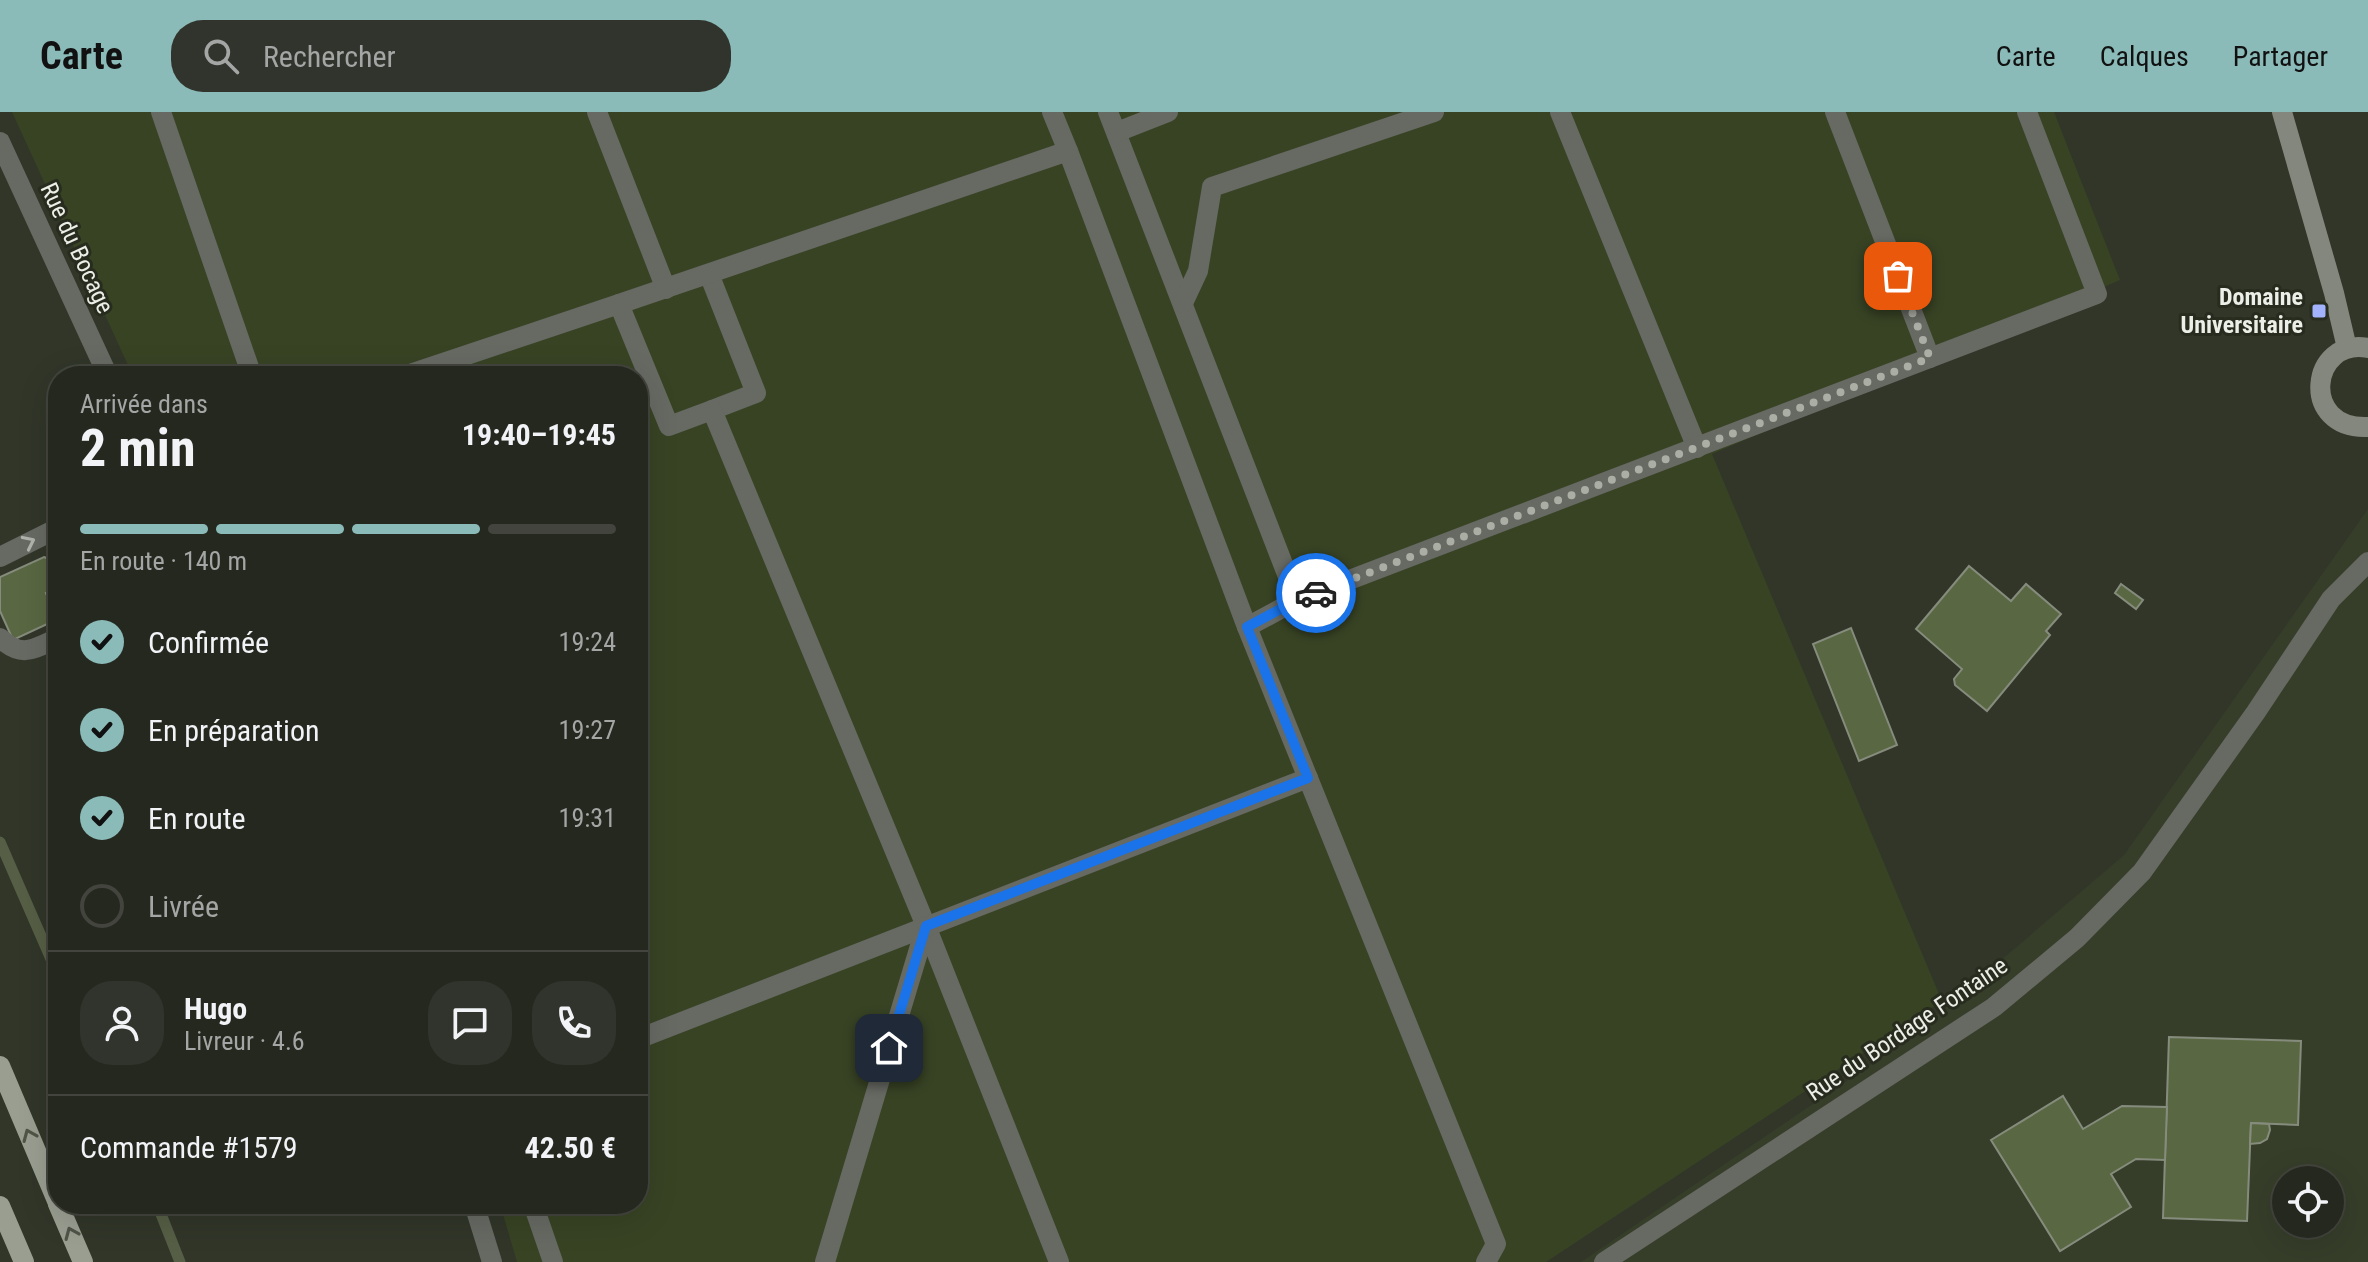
<!DOCTYPE html>
<html lang="fr">
<head>
<meta charset="utf-8">
<style>
	:root { --surface:#25281f; --page:#31342c; --text:#f1f3f6; --muted:#a3a6a4; --line:#42443d; --accent:#8bbbb9 }
	body { margin:0; font-family:"Roboto Condensed",sans-serif; background:var(--page); color:var(--text); height:100vh; display:flex; flex-direction:column; font-size:30px; white-space:nowrap }
	* { box-sizing:border-box; margin:0 }
	p { font-size:26px; color:var(--muted) }
	.icon { flex:none; width:44px; height:44px; fill:none; stroke:currentColor; stroke-width:2; stroke-linecap:round; stroke-linejoin:round }
	.map { position:relative; flex:1; overflow:hidden }
	.sheet { position:absolute; left:48px; top:254px; width:600px; height:848px; display:flex; flex-direction:column; background:var(--surface); border-radius:32px; box-shadow:0 8px 32px #0002,0 0 0 2px var(--line) }
	.sheet>* { flex:none }
	.fabs { position:absolute; left:2272px; top:1054px; display:grid; gap:16px }
	.fabs a { display:grid; place-items:center; width:72px; height:72px; border-radius:50%; background:var(--surface); box-shadow:0 8px 32px #0002,0 0 0 2px var(--line); font-size:40px }
	.pin { position:absolute; display:grid; place-items:center; width:68px; height:68px; color:#fff; margin:-34px; border-radius:16px; box-shadow:0 4px 12px #0006 }
	.courier { position:absolute; display:grid; place-items:center; width:80px; height:80px; margin:-40px; border:6px solid #1a73e8; border-radius:50%; background:#fff; color:#222; box-shadow:0 2px 10px #0007 }
	.head em { font-style:normal; font-weight:700 }
	.head div { display:flex; flex-direction:column-reverse }
	.head { display:flex; align-items:center; justify-content:space-between; height:136px; padding:0 32px }
	h1 { font-size:52px; font-weight:700; line-height:60px }
	.bar { display:grid; grid-template-columns:repeat(4,1fr); gap:12px 8px; align-content:center; height:96px; padding:0 32px }
	.bar i { height:10px; border-radius:6px; background:var(--line) }
	.bar .selected { background:var(--accent) }
	.bar p { grid-column:span 4 }
	.line { display:flex; align-items:center; gap:20px; padding:0 32px; border-top:2px solid var(--line) }
	.line div { flex:1 }
	.round { display:grid; place-items:center; flex:none; width:84px; height:84px; border-radius:32px; background:var(--page) }
	ol { padding:0 32px; list-style:none }
	li { display:flex; align-items:center; gap:24px; height:88px }
	li p { margin-inline-start:auto }
	li .icon { padding:8px; border-radius:50%; background:var(--accent); color:#111; stroke-width:4 }
	li:last-child { color:var(--muted) }
	li i { width:44px; height:44px; border:4px solid var(--line); border-radius:50% }
	header { display:flex; align-items:center; gap:48px; box-sizing:border-box; height:112px; padding:0 40px; background:var(--accent); color:#111 }
	header strong { font-size:38px }
	nav { display:flex; gap:44px; margin-inline-start:auto; font-size:28px }
	.search { width:560px; height:72px; background:var(--page); display:flex; align-items:center; gap:20px; box-sizing:border-box; padding:0 28px; border-radius:32px; color:var(--muted); font-size:30px }
	.map>svg:first-child { display:block }
	.built { fill:#363e2a; fill-rule:evenodd }
	.green { fill:#384324 }
	.lines { fill:none; stroke-linecap:round; stroke-linejoin:round }
	.stream { stroke:#565e45; stroke-width:11 }
	.building { fill:#596742; stroke:#868c7d; stroke-width:2 }
	.lane { stroke:#676963; stroke-width:20 }
	.street { stroke:#676963; stroke-width:20 }
	.secondary { stroke:#83877d; stroke-width:20 }
	.primary { stroke:#999e91; stroke-width:20 }
	.oneway { stroke:#b0b3ac }
	.oneway2 { stroke:#4f5447 }
	.done { stroke:#abaea4; stroke-width:8; stroke-dasharray:0 14.4 }
	.route { stroke:#1a73e8; stroke-width:10 }
	.poi-dot { fill:#a3b2fd; stroke:#272c1f; stroke-width:3 }
	.labels { text-anchor:middle; stroke-width:6; stroke-linejoin:round; paint-order:stroke }
	.street-label { font-size:24px; fill:#ecefe7; stroke:#272c1f }
	.poi-label { font-size:24px; font-weight:bold; fill:#ecefe7; stroke:#272c1f; text-anchor:end }
</style>
</head>
<body>
<header>
<strong>Carte</strong>
<div class="search"><svg class="icon" aria-label="search" viewBox="0 0 24 24"><circle cx="10" cy="10" r="6"/><path d="M15 15l6 6"/></svg>Rechercher</div>
<nav><a>Carte</a><a>Calques</a><a>Partager</a></nav>
</header>
<div class="map">
<svg width="2368" height="1150" viewBox="0 0 2368 1150">
	<rect width="100%" height="100%" fill="#313629"/>
	<!-- built -->
	<path class="built" d="M2368 397V1150H1581L1911 925 2124 743ZM2286 1068H2330V1112H2286Z"/>
	<!-- green -->
	<polygon class="green" points="12,0 2054,0 2120,168 1712,342 1942,889 1546,1150 517,1150 500,1092 638,1092 638,264 133,264"/>
	<g class="lines">
		<!-- stream -->
		<g class="stream">
			<polyline points="0,730 58,863"/>
			<polyline points="157,1092 180,1150"/>
		</g>
	</g>
	<!-- building -->
	<g class="building">
		<polygon points="44,445 56,450 58,456 58,476 46,481 58,507 13,528 0,499 0,465"/>
		<polygon points="1969,454 2011,489 2026,472 2061,502 2046,519 2050,523 1987,599 1955,573 1954,567 1962,557 1916,517"/>
		<polygon points="2121,472 2143,488 2136,497 2115,481"/>
		<polygon points="58,476 58,502 56,503 46,481"/>
		<polygon points="1851,516 1897,633 1859,649 1813,532"/>
		<polygon points="2169,925 2301,929 2298,1013 2251,1011 2247,1109 2163,1106"/>
		<polygon points="2063,984 2083,1017 2122,994 2167,995 2165,1048 2136,1047 2111,1062 2131,1095 2060,1139 1991,1028"/>
		<polygon points="2251,1011 2269,1012 2270,1018 2267,1027 2260,1031 2250,1032"/>
	</g>
	<g class="lines">
		<!-- lane -->
		<g class="lane">
			<polyline points="161,0 252,264"/>
			<polyline points="597,0 666,177"/>
			<polyline points="1052,0 1068,39"/>
			<polyline points="1108,0 1297,488"/>
			<polyline points="1560,0 1697,336"/>
			<polyline points="1835,0 1930,246"/>
			<polyline points="1117,20 1168,0"/>
			<polyline points="709,162 756,281 712,298"/>
			<polyline points="1183,191 1198,159 1212,75 1434,0"/>
			<polyline points="619,192 1068,39 1247,515 1496,1132 1486,1150"/>
			<polyline points="404,264 619,192 669,314 712,298 926,814 825,1150"/>
			<polyline points="0,445 58,416"/>
			<polyline points="1247,515 1297,488 2097,182 2027,0"/>
			<path d="M0 526C22 547 33 537 58 526"/>
			<polyline points="926,814 1059,1150"/>
			<polyline points="638,927 1308,666"/>
			<polyline points="533,1092 553,1150"/>
		</g>
		<!-- street -->
		<g class="street">
			<polyline points="0,30 108,264"/>
			<polyline points="474,1092 492,1150"/>
			<polyline points="1604,1150 1994,895 2077,826 2142,760 2256,600 2331,487 2368,450"/>
		</g>
		<!-- secondary -->
		<g class="secondary">
			<polyline points="2282,0 2334,181 2347,236"/>
			<path d="M2368 236C2310 225 2299 318 2368 315"/>
		</g>
		<!-- primary -->
		<g class="primary">
			<polyline points="0,954 58,1091"/>
			<polyline points="58,1092 83,1150"/>
			<polyline points="0,1094 24,1150"/>
		</g>
	</g>
	<!-- one-way arrows -->
	<defs><path id="oneway-chevron" d="M-2-3.5L2.5 0L-2 3.5" fill="none" stroke-width="1.6" stroke-linecap="round" stroke-linejoin="round" transform="scale(2)"/></defs>
	<use class="oneway" href="#oneway-chevron" transform="translate(29 430) rotate(-26)"/>
	<g class="oneway2">
		<use href="#oneway-chevron" transform="translate(29 1023) rotate(-113)"/>
		<use href="#oneway-chevron" transform="translate(71 1121) rotate(-113)"/>
	</g>
	<g class="lines">
		<!-- done -->
		<polyline class="done" points="1316,481 1930,246 1898,164"/>
		<!-- route -->
		<polyline class="route" points="889,936 926,814 1308,666 1247,515 1297,488 1316,481"/>
	</g>
	<!-- markers -->
	<rect class="poi-dot" x="2311" y="191" width="16" height="16" rx="4"/>
	<g class="labels">
		<!-- street labels -->
		<g class="street-label">
			<text transform="translate(77 136) rotate(65)" y="8">Rue du Bocage</text>
			<text transform="translate(1907 917) rotate(-34)" y="8">Rue du Bordage Fontaine</text>
		</g>
		<!-- poi labels -->
		<g class="poi-label">
			<text x="2303" y="193">Domaine<tspan x="2303" dy="28">Universitaire</tspan></text>
		</g>
	</g>
</svg>
<div class="fabs">
<a><svg class="icon" aria-label="locate" viewBox="0 0 24 24"><circle cx="12" cy="12" r="6"/><path d="M12 2v4M12 18v4M2 12h4M18 12h4"/></svg></a>
</div>
<div class="pin" style="left:1898px;top:164px;background:#ea580c"><svg class="icon" aria-label="bag" viewBox="0 0 24 24"><path d="M5 8h14l-1 12H6zM9 8a3 3 0 0 1 6 0"/></svg></div>
<div class="pin" style="left:889px;top:936px;background:#1f2937"><svg class="icon" aria-label="home" viewBox="0 0 24 24"><path d="M3 11l9-7 9 7M6 9v11h12V9"/></svg></div>
<div class="courier" style="left:1316px;top:481px"><svg class="icon" aria-label="car" viewBox="0 0 24 24"><path d="M5 17H2v-5l4-1 3-4h7l3 4 3 1v5h-3M9 17h6M6 11h13"/><circle cx="7" cy="17" r="2"/><circle cx="17" cy="17" r="2"/></svg></div>
<section class="sheet">
<div class="head"><div><h1>2 min</h1><p>Arrivée dans</p></div><em>19:40–19:45</em></div>
<div class="bar"><i class="selected"></i><i class="selected"></i><i class="selected"></i><i></i><p>En route · 140 m</p></div>
<ol>
<li><svg class="icon" aria-label="check" viewBox="0 0 24 24"><path d="M5 12l5 5 9-10"/></svg>Confirmée<p>19:24</p></li>
<li><svg class="icon" aria-label="check" viewBox="0 0 24 24"><path d="M5 12l5 5 9-10"/></svg>En préparation<p>19:27</p></li>
<li><svg class="icon" aria-label="check" viewBox="0 0 24 24"><path d="M5 12l5 5 9-10"/></svg>En route<p>19:31</p></li>
<li><i></i>Livrée</li>
</ol>
<div class="line" style="height:144px"><a class="round"><svg class="icon" aria-label="person" viewBox="0 0 24 24"><circle cx="12" cy="8" r="4"/><path d="M4 21q1-7 8-7t8 7"/></svg></a><div><b>Hugo</b><p>Livreur · 4.6</p></div><a class="round"><svg class="icon" aria-label="chat" viewBox="0 0 24 24"><path d="M4 5h16v11H9l-5 4z"/></svg></a><a class="round"><svg class="icon" aria-label="phone" viewBox="0 0 24 24"><path d="M5 4h4l2 5-3 2q2 4 5 5l2-3 5 2v4C11 20 4 13 5 4z"/></svg></a></div>
<div class="line" style="height:104px"><div>Commande #1579</div><b>42.50 €</b></div>
</section>
</div>
</body>
</html>
